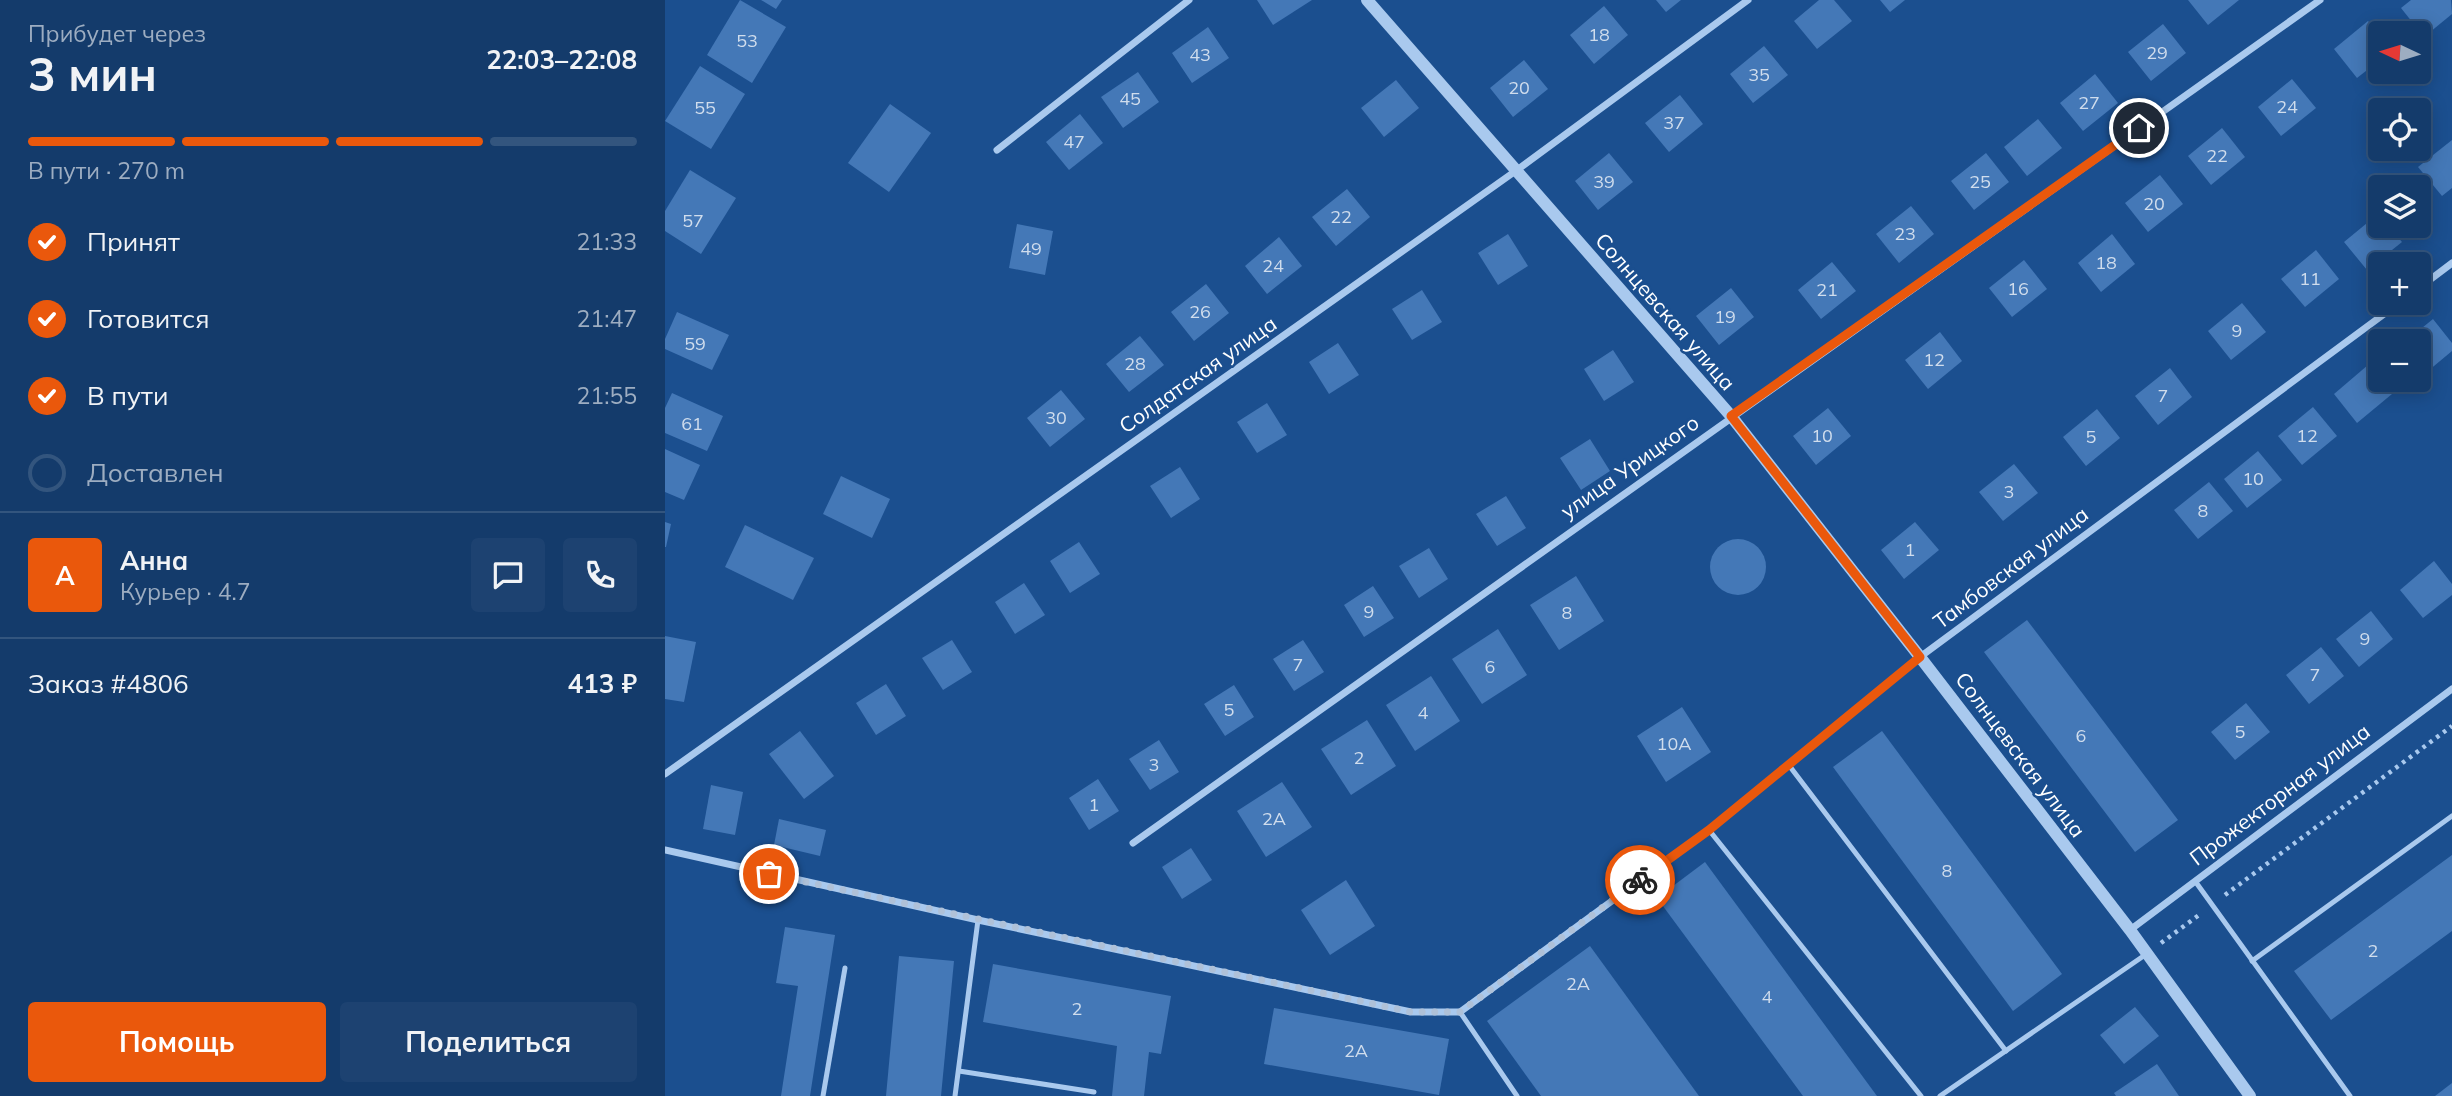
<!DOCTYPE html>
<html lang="ru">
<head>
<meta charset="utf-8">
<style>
	:root { --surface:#143b6b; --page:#1d4271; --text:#f1f3f6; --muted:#9dadc1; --line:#33557e; --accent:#ea580c }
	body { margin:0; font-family:Mulish,sans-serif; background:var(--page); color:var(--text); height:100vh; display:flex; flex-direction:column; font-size:26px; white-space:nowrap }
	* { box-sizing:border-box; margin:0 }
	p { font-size:23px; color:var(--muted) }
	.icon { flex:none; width:38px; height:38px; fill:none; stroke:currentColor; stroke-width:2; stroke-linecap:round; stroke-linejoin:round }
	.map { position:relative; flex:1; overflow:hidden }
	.sheet { display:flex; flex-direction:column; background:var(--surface); width:665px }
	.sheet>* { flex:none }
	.needle { width:46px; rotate:274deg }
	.buttons { position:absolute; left:1703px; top:21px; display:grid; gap:14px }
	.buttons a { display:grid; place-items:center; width:63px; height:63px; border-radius:7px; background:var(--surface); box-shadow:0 4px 18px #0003,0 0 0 2px var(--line); font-size:35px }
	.pin { position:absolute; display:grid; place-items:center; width:60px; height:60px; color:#fff; margin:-30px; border:4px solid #fff; border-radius:50%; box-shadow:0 2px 7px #0007 }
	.courier { position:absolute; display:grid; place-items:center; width:70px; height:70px; margin:-35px; border:5px solid #ea580c; border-radius:50%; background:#fff; color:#222; box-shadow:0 2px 9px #0007 }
	.overview em { font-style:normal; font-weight:700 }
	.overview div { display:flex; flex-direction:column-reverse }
	.overview { display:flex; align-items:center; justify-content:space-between; height:119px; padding:0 28px }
	h1 { font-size:46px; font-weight:700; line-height:52px }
	.bar { display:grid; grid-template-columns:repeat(4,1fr); gap:10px 7px; align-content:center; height:84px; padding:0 28px }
	.bar i { height:9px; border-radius:5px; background:var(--line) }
	.bar .selected { background:var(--accent) }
	.bar p { grid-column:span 4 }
	.line { display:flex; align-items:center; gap:18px; padding:0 28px; border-top:2px solid var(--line) }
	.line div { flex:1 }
	.round { display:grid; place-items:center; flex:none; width:74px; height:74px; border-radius:7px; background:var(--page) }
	ol { padding:0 28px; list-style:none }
	li { display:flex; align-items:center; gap:21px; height:77px }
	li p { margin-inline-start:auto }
	li .icon { padding:7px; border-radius:50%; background:var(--accent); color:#fff; stroke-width:4 }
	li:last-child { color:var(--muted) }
	li i { width:38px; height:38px; border:4px solid var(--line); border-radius:50% }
	.primary-button { display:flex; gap:14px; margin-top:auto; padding:14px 28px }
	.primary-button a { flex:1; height:80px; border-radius:7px; background:var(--accent); color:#fff; font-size:28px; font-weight:700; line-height:80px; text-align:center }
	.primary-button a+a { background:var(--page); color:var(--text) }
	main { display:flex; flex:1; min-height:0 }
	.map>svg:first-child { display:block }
	.building { fill:#4478b7 }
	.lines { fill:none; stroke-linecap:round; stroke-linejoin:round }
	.path { stroke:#a9c9ee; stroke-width:4.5; stroke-dasharray:3.5 5; stroke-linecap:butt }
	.service { stroke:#a9c9ee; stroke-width:5 }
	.minor { stroke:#a9c9ee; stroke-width:7 }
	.tertiary { stroke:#a9c9ee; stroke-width:12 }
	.done { stroke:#afc1d8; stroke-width:7; stroke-dasharray:0 12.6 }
	.route { stroke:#ea580c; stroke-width:9 }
	.labels { text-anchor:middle; stroke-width:5; stroke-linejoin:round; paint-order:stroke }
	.number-label { font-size:18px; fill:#d0dded }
	.street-label { font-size:21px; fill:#fff; stroke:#1b4f8f }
</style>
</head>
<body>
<main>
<section class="sheet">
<div class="overview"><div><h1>3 мин</h1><p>Прибудет через</p></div><em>22:03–22:08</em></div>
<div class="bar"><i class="selected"></i><i class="selected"></i><i class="selected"></i><i></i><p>В пути · 270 m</p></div>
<ol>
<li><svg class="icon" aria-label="check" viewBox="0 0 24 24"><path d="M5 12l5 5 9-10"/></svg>Принят<p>21:33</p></li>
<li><svg class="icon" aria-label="check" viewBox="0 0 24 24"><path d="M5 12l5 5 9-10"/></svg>Готовится<p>21:47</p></li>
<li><svg class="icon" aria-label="check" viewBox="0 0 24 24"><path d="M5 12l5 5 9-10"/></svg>В пути<p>21:55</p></li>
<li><i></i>Доставлен</li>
</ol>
<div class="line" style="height:126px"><b class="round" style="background:var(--accent);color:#fff">А</b><div><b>Анна</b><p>Курьер · 4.7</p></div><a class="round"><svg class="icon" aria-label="chat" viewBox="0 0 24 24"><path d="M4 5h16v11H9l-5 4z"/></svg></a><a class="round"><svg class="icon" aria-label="phone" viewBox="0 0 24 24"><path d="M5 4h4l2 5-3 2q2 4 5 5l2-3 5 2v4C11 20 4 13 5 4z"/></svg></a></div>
<div class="line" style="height:91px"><div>Заказ #4806</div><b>413 ₽</b></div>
<div class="primary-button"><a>Помощь</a><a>Поделиться</a></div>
</section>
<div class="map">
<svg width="1787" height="1096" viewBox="0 0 1787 1096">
	<rect width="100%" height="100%" fill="#1b4f8f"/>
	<!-- building -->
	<g class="building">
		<polygon points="75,0 121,27 87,83 42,55"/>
		<polygon points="96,0 117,0 111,9"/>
		<polygon points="592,0 647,0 608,25"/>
		<polygon points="991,0 1016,0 1001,12"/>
		<polygon points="1154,0 1169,0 1187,21 1152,49 1129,21"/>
		<polygon points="1215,0 1240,0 1225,12"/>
		<polygon points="1523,0 1574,0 1543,25"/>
		<polygon points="1746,0 1786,0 1787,14 1759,37 1736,8"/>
		<polygon points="939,6 963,35 929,64 905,35"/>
		<polygon points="1703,21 1715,35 1715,60 1692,78 1669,49"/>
		<polygon points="1498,24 1521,53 1486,81 1463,52"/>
		<polygon points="543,27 564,58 527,83 507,53"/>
		<polygon points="1099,46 1123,75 1088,103 1065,74"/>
		<polygon points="859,60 883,89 848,117 825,88"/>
		<polygon points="35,66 80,94 46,149 0,121"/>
		<polygon points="473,72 494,102 458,128 436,97"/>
		<polygon points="1430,74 1453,103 1418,131 1395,103"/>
		<polygon points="1627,79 1651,108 1616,136 1593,107"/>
		<polygon points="731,80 754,108 719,137 696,108"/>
		<polygon points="1015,95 1038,124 1004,152 980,123"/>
		<polygon points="225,104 266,133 224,192 183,163"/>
		<polygon points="415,114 438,143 404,170 381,142"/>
		<polygon points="1373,119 1397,148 1362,176 1339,147"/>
		<polygon points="1557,128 1580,157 1546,185 1523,156"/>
		<polygon points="1787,140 1787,188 1777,196 1753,167"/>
		<polygon points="944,153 968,182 933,210 910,181"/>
		<polygon points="1321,153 1344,182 1309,210 1286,181"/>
		<polygon points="25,170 71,198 36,254 0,231 0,211"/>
		<polygon points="1495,175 1518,204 1483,232 1460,203"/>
		<polygon points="682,189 705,217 671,246 647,217"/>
		<polygon points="1246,206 1269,234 1234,263 1211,234"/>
		<polygon points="1713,214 1715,226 1723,226 1737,242 1702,270 1679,242"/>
		<polygon points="352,224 388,231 380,275 344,268"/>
		<polygon points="843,234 863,266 833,285 813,253"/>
		<polygon points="1447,234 1470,264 1436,292 1413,263"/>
		<polygon points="614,237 637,266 602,294 580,266"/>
		<polygon points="1651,250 1674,279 1640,307 1616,279"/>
		<polygon points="1359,260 1382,289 1347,317 1324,288"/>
		<polygon points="1167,262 1191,291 1156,319 1133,290"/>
		<polygon points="541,284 564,313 529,341 506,312"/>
		<polygon points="1066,288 1089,317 1054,345 1031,316"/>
		<polygon points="757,290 777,322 747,340 727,309"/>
		<polygon points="1577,303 1601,332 1566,360 1543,331"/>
		<polygon points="12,312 64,335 47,370 0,349 0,339"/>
		<polygon points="1768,319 1787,343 1787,351 1757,376 1754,372 1754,341 1741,341"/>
		<polygon points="1275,332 1297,361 1263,389 1240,360"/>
		<polygon points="475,336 499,365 464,392 441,364"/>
		<polygon points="673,343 694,375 664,394 644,362"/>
		<polygon points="948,350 969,382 939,401 919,369"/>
		<polygon points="1703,365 1727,394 1692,423 1669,394"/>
		<polygon points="1505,368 1527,397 1493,425 1470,396"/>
		<polygon points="396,390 420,419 385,447 362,418"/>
		<polygon points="7,393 58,416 42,451 0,433 0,408"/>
		<polygon points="602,403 622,435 592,453 572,422"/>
		<polygon points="1648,407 1672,436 1637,465 1613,436"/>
		<polygon points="1163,408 1186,436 1151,465 1128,436"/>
		<polygon points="1432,409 1455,438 1421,466 1398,437"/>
		<polygon points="925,439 945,471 916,490 895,458"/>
		<polygon points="0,449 35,465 19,500 0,492"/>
		<polygon points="1593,451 1617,480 1582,508 1559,479"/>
		<polygon points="1349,464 1373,493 1338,521 1314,492"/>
		<polygon points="515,467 535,499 506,518 485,486"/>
		<polygon points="176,476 225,499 207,538 158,514"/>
		<polygon points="1544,482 1568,511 1533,539 1509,510"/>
		<polygon points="841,496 861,528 832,546 811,514"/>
		<polygon points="0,522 6,524 1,547 0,547"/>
		<polygon points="1250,522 1274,550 1239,579 1216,550"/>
		<polygon points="80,525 149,558 128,600 60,567"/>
		<circle cx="1073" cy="567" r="28"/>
		<polygon points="414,542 435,574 405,593 385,561"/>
		<polygon points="764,548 783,579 754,598 734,566"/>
		<polygon points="1769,561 1787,584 1787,595 1758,618 1735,590"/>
		<polygon points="911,576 939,621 894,650 865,605"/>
		<polygon points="359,583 380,615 350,634 330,602"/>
		<polygon points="708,586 729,618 699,637 679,605"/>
		<polygon points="1706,611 1728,639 1694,667 1671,639"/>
		<polygon points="1362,620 1513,820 1470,852 1319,652"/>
		<polygon points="833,629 862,675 817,704 787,659"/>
		<polygon points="0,636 31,642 19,702 0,699"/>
		<polygon points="287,640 307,672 278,690 257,658"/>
		<polygon points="638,640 659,672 629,691 608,659"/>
		<polygon points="1656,647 1679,676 1644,704 1621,675"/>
		<polygon points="766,676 795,721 750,751 721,705"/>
		<polygon points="221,684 241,716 211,735 191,703"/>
		<polygon points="569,685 589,717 560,736 539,704"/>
		<polygon points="1581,703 1605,732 1570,760 1546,732"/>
		<polygon points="1017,707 1046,752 1001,782 972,736"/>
		<polygon points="702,720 731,766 686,795 656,749"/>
		<polygon points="135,731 169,776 139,799 104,754"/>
		<polygon points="1217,731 1397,974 1348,1011 1168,767"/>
		<polygon points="494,740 514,772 485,790 464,759"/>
		<polygon points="433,779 454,811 424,830 404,798"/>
		<polygon points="617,782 647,827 601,857 572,811"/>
		<polygon points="46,785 78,792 70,835 38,829"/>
		<polygon points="114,819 161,830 155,856 109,845"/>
		<polygon points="526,848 547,880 517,899 497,867"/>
		<polygon points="1787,855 1787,931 1666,1020 1629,971"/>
		<polygon points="1040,862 1212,1096 1138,1096 992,898"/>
		<polygon points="681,880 710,926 665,955 636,910"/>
		<polygon points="120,927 170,935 145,1096 116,1096 133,986 111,983"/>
		<polygon points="925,946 1034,1096 876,1096 822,1021"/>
		<polygon points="234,956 289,961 276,1096 221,1096"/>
		<polygon points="328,964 506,996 496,1054 484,1052 479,1096 447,1096 452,1046 318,1022"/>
		<polygon points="1470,1007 1494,1036 1459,1064 1435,1035"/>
		<polygon points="609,1008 784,1039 774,1095 599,1064"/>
		<polygon points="1492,1064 1514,1096 1451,1096 1449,1093"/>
		<polygon points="1787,1083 1787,1096 1770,1096"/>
	</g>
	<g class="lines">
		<!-- path -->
		<g class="path">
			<polyline points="1560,895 1787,726"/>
			<polyline points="1496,943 1534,915"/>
		</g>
		<!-- service -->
		<g class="service">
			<polyline points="1123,764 1341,1051"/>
			<polyline points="1044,830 1256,1096"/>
			<polyline points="1530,881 1685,1096"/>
			<polyline points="1587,961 1787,816"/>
			<polyline points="795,1012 852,1096"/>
			<polyline points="294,1071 429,1092"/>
			<polyline points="158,1096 180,968"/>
			<polyline points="290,1096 313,920"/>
			<polyline points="1275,1096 1480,955"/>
		</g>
		<!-- minor -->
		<g class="minor">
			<polyline points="332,150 524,0"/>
			<polyline points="1754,288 1787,263"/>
			<polyline points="0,774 852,170 1083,0"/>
			<polyline points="468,843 1655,0"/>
			<polyline points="0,850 313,920 746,1012 795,1012 1044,830 1255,657 1734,303"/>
			<polyline points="1465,930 1787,689"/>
		</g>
		<!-- tertiary -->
		<polyline class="tertiary" points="702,0 1066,416 1255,657 1465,930 1585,1096"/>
	</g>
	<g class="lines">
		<!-- done -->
		<polyline class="done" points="104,874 746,1012 795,1012 975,880"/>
		<!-- route -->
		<polyline class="route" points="975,880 1044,830 1255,657 1066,416 1474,128"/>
	</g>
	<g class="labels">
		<!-- number labels -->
		<g class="number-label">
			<text x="934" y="41">18</text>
			<text x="82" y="47">53</text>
			<text x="1492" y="59">29</text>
			<text x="535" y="61">43</text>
			<text x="1094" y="81">35</text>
			<text x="854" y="94">20</text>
			<text x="465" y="105">45</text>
			<text x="1424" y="109">27</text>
			<text x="1622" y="113">24</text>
			<text x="40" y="114">55</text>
			<text x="1009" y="129">37</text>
			<text x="409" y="148">47</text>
			<text x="1552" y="162">22</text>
			<text x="939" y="188">39</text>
			<text x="1315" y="188">25</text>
			<text x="1489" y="210">20</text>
			<text x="676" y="223">22</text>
			<text x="28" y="227">57</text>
			<text x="1240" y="240">23</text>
			<text x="366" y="255">49</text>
			<text x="1441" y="269">18</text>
			<text x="608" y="272">24</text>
			<text x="1645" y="285">11</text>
			<text x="1353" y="295">16</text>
			<text x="1162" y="296">21</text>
			<text x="535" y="318">26</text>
			<text x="1060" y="323">19</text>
			<text x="1572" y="337">9</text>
			<text x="30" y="350">59</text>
			<text x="1269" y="366">12</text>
			<text x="470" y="370">28</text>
			<text x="1498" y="402">7</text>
			<text x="391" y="424">30</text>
			<text x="27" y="430">61</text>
			<text x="1157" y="442">10</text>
			<text x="1642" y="442">12</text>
			<text x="1426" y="443">5</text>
			<text x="1588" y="485">10</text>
			<text x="1344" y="498">3</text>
			<text x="1538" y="517">8</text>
			<text x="1245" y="556">1</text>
			<text x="704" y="618">9</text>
			<text x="902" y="619">8</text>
			<text x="1700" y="645">9</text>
			<text x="633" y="671">7</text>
			<text x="825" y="673">6</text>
			<text x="1650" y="681">7</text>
			<text x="564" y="716">5</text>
			<text x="758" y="719">4</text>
			<text x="1575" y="738">5</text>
			<text x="1416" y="742">6</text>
			<text x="1009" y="750">10А</text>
			<text x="694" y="764">2</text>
			<text x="489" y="771">3</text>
			<text x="429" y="811">1</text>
			<text x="609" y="825">2А</text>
			<text x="1282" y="877">8</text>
			<text x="1708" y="957">2</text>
			<text x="913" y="990">2А</text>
			<text x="1102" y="1003">4</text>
			<text x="412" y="1015">2</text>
			<text x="691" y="1057">2А</text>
		</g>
		<!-- street labels -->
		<g class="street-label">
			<text transform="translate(1000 312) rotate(49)" y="7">Солнцевская улица</text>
			<text transform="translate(533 375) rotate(-35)" y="7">Солдатская улица</text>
			<text transform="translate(965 467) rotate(-35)" y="7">улица Урицкого</text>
			<text transform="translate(1346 568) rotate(-37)" y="7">Тамбовская улица</text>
			<text transform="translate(1355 755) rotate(53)" y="7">Солнцевская улица</text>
			<text transform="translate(1615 795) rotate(-37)" y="7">Прожекторная улица</text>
		</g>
	</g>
</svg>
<div class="buttons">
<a><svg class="needle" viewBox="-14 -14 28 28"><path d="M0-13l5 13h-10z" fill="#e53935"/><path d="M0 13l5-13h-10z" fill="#9dadc1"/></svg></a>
<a><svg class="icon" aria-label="locate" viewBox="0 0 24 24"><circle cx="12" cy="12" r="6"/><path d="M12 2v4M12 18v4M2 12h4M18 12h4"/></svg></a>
<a><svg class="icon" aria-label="layers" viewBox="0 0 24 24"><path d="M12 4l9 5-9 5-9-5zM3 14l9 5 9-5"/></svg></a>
<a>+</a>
<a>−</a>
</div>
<div class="pin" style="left:104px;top:874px;background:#ea580c"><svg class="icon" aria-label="bag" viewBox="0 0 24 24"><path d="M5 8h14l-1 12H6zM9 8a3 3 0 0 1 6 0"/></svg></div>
<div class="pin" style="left:1474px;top:128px;background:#1f2937"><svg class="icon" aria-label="home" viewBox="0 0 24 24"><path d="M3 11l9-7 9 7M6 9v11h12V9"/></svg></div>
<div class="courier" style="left:975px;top:880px"><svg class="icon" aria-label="bike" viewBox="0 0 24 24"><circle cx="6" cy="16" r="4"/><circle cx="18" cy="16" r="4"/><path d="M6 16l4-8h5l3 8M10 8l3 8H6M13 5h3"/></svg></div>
</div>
</main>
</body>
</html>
